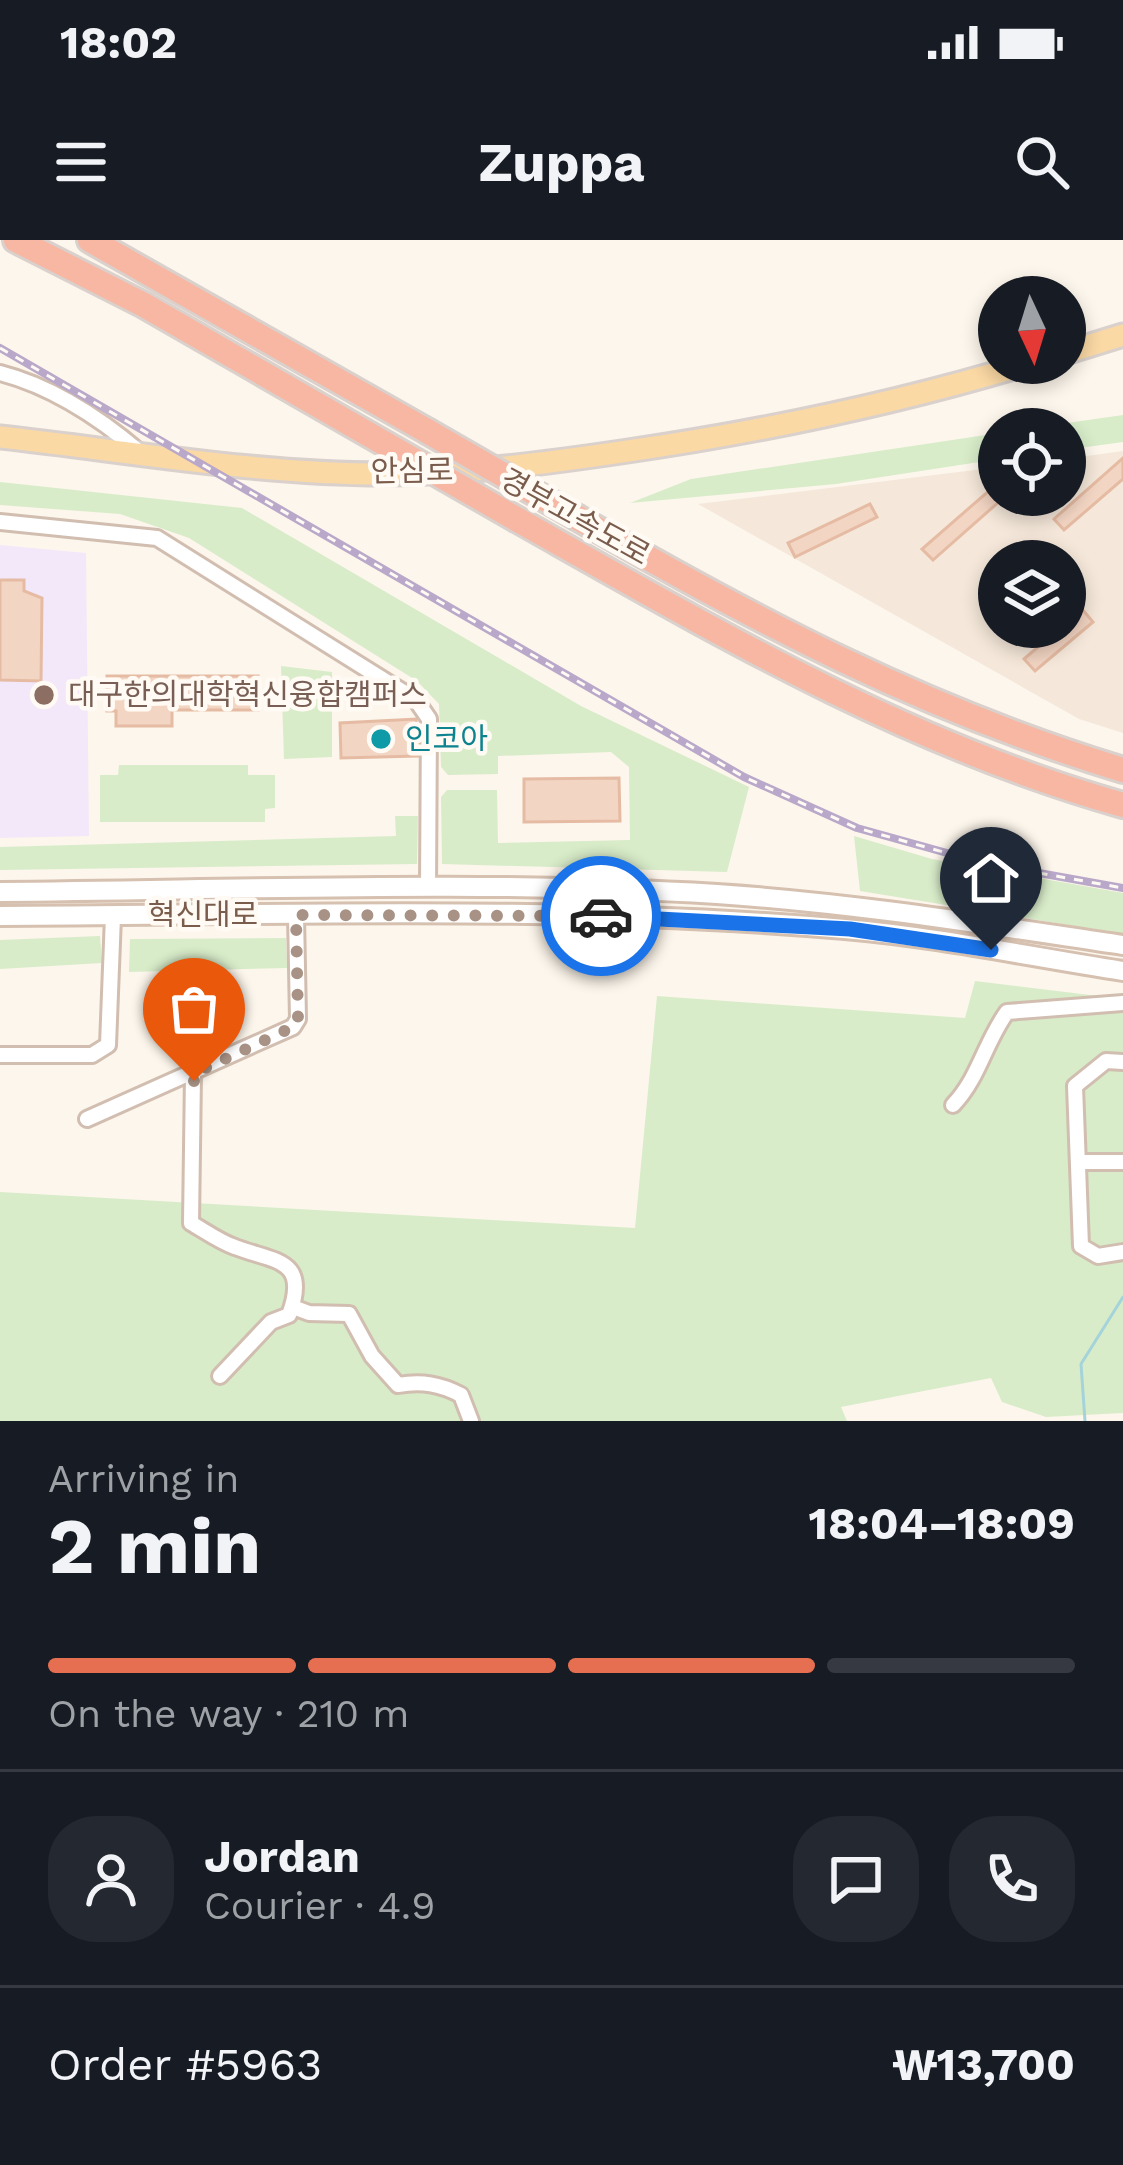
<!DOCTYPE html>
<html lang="en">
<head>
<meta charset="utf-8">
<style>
	:root { --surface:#171b24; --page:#242831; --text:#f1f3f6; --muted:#9ea1a6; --line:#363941; --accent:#e76f51 }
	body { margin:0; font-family:"Work Sans","Noto Sans KR",sans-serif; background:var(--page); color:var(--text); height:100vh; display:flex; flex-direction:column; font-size:45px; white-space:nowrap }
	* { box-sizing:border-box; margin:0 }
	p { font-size:39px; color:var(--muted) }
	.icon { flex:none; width:66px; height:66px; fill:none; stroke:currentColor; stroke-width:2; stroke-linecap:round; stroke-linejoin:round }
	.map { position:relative; height:1181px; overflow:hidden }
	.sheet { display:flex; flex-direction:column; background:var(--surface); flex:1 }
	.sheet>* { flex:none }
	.needle { width:78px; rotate:176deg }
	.fabs { position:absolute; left:978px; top:36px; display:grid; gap:24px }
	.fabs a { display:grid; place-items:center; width:108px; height:108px; border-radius:50%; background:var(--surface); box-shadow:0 6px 18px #0003; font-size:60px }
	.pin { position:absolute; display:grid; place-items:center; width:102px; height:102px; color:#fff; margin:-123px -51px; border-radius:50% 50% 50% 0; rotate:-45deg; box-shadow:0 0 12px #0007 }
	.pin .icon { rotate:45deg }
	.courier { position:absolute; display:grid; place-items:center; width:120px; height:120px; margin:-60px; border:9px solid #1a73e8; border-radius:50%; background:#fff; color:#222; box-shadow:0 3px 15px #0007 }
	.head em { font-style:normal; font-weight:700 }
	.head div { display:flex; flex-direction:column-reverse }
	.head { display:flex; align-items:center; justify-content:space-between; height:204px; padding:0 48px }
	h1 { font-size:78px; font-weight:700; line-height:90px }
	.bar { display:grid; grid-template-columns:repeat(4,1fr); gap:18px 12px; align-content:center; height:144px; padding:0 48px }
	.bar i { height:15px; border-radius:9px; background:var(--line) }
	.bar .selected { background:var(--accent) }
	.bar p { grid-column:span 4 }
	.line { display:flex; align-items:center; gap:30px; padding:0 48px; border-top:3px solid var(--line) }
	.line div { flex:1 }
	.round { display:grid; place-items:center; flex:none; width:126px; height:126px; border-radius:48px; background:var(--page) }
	.status { display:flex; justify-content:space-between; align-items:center; height:84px; padding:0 60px; background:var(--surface); direction:ltr }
	.status svg { height:33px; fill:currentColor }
	header { display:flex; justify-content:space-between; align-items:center; height:156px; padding:0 48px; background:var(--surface); font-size:54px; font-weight:700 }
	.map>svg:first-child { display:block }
	.residential { fill:#f5e8da; fill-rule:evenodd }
	.education { fill:#f3e8fa }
	.green { fill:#d8ecc9 }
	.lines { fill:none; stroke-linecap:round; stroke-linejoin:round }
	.stream { stroke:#a5d3da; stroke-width:3 }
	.building { fill:#f3d5c3; stroke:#e6bba3; stroke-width:3 }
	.street-casing { stroke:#d1beb0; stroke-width:20 }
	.secondary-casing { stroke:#d6c0b0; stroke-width:24 }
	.primary-casing { stroke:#dad1cd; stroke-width:27 }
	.highway-casing { stroke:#dad1cd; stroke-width:30 }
	.street { stroke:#fff; stroke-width:14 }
	.secondary { stroke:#fff; stroke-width:18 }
	.primary { stroke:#fbd9a5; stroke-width:21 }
	.highway { stroke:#f7b7a3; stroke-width:24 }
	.rail-casing { stroke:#b9a8c9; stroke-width:8 }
	.rail { stroke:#fffaf3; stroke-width:3; stroke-dasharray:9; stroke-linecap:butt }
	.highway-bridge-casing { stroke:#dad1cd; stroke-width:30; stroke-linecap:butt }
	.highway-bridge { stroke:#f7b7a3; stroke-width:24 }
	.done { stroke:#a89285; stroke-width:12; stroke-dasharray:0 21.6 }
	.route { stroke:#1a73e8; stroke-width:15 }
	.education-dot { fill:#8d6e63; stroke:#fffaf3; stroke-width:4.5 }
	.culture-dot { fill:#0f9aa8; stroke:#fffaf3; stroke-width:4.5 }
	.labels { text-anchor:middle; stroke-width:9; stroke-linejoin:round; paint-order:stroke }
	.street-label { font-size:30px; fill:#7a5c4d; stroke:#fffaf3 }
	.education-label { font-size:30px; fill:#785e54; stroke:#fffaf3; text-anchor:start }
	.culture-label { font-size:30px; fill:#0d838f; stroke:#fffaf3; text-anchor:start }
</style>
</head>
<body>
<div class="status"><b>18:02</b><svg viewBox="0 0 49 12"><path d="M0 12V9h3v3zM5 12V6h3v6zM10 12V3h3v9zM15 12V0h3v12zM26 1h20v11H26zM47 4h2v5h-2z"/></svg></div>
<header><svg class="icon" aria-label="menu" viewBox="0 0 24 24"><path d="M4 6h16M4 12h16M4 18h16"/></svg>Zuppa<svg class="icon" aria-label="search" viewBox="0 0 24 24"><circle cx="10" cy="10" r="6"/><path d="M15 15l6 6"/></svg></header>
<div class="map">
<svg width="1123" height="1181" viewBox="0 0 1123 1181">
	<rect width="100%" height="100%" fill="#fdf6ec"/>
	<!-- residential -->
	<path class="residential" d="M1123 211V493L1079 479 698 264 999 227V255H1065V219ZM999 321H1065V387H999Z"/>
	<!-- education -->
	<polygon class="education" points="0,305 86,313 89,596 0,598"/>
	<!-- green -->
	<g class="green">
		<polygon points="1123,175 1123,202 1065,210 1065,189 1025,189"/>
		<polygon points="999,193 999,219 836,244 630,263 691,239"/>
		<polygon points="0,242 242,268 581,466 749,547 727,632 442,624 441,557 447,550 497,550 498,603 630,600 629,527 611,512 498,516 498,534 448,535 441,527 439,464 417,441 189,298 120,274 0,265"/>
		<polygon points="281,426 332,432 332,517 284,519"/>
		<polygon points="119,525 248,525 248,535 275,535 275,568 265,569 265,582 100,582 100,535 118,535"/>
		<polygon points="395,576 418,576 417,624 0,630 0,607 396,596"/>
		<polygon points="854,596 932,619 1123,653 1123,694 860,651"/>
		<polygon points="100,696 102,723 0,729 0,700"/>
		<polygon points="286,698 287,728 129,732 130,699"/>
		<polygon points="975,741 1123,759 1123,1173 1046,1177 1002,1162 991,1138 841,1167 847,1181 0,1181 0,952 635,988 657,756 965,778"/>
	</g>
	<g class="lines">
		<!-- stream -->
		<polyline class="stream" points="1085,1181 1081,1124 1123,1057"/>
	</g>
	<!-- building -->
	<g class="building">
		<polygon points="1123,218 1123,239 1064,290 1054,279"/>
		<polygon points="991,249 1001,260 933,320 922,309"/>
		<polygon points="870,264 877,277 795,317 788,303"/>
		<polygon points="0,340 24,340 24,351 42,358 41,441 0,440"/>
		<polygon points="1082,369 1093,382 1035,431 1024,419"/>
		<polygon points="107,436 258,436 258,470 172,470 172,486 116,486 116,471 107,471"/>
		<polygon points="416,479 418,516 341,518 340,483"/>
		<polygon points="619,538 620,581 524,582 524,539"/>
	</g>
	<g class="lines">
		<defs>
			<g id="street">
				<path d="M0 133C51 146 101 179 141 213"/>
				<polyline points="0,282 157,298 416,460 429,479 428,648"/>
				<polyline points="0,815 92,815 108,805 113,676"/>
				<polyline points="1123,822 1106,821 1075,846 1081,1006 1098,1016 1123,1012"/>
				<path d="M193 834 191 983C205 991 220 1002 235 1007 274 1022 310 1018 289 1075L271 1082 220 1136"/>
				<path d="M953 865C979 838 985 802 1007 772L1123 763"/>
				<polyline points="87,879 293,787 298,779 296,675"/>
				<polyline points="1078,922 1123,922"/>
				<path d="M293 1067 309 1073 349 1074 372 1116 398 1145C422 1141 440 1144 461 1155L471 1181"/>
			</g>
			<g id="secondary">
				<path d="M0 652C239 650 479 640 717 654 854 663 988 685 1123 705"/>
				<path d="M0 676C281 675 564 665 845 689 938 697 1031 717 1123 731"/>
			</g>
			<g id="primary">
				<polyline points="1065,113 1123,95"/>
				<path d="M0 197C127 211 255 234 383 234 466 234 547 223 628 211 765 191 898 163 1030 123"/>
			</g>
			<g id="highway">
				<polyline points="16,0 144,65 368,194"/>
				<polyline points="90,0 427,191"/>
				<path d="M578 278C758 382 923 469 1123 530"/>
				<path d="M518 280C713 390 906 504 1123 565"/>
			</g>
		</defs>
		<!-- street casing -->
		<use href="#street" class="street-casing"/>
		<!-- secondary casing -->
		<use href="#secondary" class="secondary-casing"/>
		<!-- primary casing -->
		<use href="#primary" class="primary-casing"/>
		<!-- highway casing -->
		<use href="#highway" class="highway-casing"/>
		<!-- street -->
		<use href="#street" class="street"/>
		<!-- secondary -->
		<use href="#secondary" class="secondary"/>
		<!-- primary -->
		<use href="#primary" class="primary"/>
		<!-- highway -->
		<use href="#highway" class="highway"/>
		<defs>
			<polyline id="rail" points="0,108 744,537 857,588 983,623 1123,648"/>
		</defs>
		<!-- rail casing -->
		<use href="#rail" class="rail-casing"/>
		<!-- rail -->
		<use href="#rail" class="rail"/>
		<defs>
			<g id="highway-bridge">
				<polyline points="427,191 578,278"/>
				<polyline points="368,194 518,280"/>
			</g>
		</defs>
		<!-- highway-bridge casing -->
		<use href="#highway-bridge" class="highway-bridge-casing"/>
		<!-- highway-bridge -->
		<use href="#highway-bridge" class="highway-bridge"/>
	</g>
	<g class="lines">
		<!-- done -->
		<polyline class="done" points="194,841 193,834 293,787 298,779 296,675 601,676"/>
		<!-- route -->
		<polyline class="route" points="601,676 850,689 991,710"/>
	</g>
	<!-- markers -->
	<circle class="education-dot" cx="44" cy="455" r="12"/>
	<circle class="culture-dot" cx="381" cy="499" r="12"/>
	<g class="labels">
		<!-- street labels -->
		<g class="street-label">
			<text transform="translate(412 231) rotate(-1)" y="10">안심로</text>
			<text transform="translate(575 277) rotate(29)" y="10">경부고속도로</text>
			<text x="203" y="685">혁신대로</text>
		</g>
		<!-- education labels -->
		<g class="education-label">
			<text x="68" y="465">대구한의대학혁신융합캠퍼스</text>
		</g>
		<!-- culture labels -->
		<g class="culture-label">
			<text x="405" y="509">인코아</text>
		</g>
	</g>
</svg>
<div class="fabs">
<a><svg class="needle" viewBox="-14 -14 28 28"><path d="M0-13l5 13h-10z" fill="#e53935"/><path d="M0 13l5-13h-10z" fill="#9ea1a6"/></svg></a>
<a><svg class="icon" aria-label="locate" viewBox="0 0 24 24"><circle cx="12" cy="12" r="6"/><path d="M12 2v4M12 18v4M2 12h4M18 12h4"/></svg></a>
<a><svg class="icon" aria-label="layers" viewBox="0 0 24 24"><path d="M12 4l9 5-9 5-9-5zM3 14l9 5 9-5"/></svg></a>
</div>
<div class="pin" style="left:194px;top:841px;background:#ea580c"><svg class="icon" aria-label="bag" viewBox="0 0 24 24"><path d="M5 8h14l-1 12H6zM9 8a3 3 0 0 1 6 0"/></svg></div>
<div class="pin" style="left:991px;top:710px;background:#1f2937"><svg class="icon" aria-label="home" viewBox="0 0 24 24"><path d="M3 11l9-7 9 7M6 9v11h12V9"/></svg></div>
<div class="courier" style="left:601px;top:676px"><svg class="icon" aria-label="car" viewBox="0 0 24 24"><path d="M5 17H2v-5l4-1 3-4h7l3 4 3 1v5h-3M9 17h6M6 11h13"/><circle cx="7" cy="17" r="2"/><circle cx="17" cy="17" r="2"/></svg></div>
</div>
<section class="sheet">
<div class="head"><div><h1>2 min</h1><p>Arriving in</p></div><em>18:04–18:09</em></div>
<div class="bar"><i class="selected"></i><i class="selected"></i><i class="selected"></i><i></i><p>On the way · 210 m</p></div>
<div class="line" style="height:216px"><a class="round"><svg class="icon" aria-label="person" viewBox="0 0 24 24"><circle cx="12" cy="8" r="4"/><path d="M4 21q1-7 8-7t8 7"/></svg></a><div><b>Jordan</b><p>Courier · 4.9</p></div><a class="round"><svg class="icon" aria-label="chat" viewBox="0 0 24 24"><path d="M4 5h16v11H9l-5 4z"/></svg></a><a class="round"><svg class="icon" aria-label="phone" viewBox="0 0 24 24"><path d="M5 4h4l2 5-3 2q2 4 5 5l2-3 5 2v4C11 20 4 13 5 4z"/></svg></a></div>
<div class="line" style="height:156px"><div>Order #5963</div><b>₩13,700</b></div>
</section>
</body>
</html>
